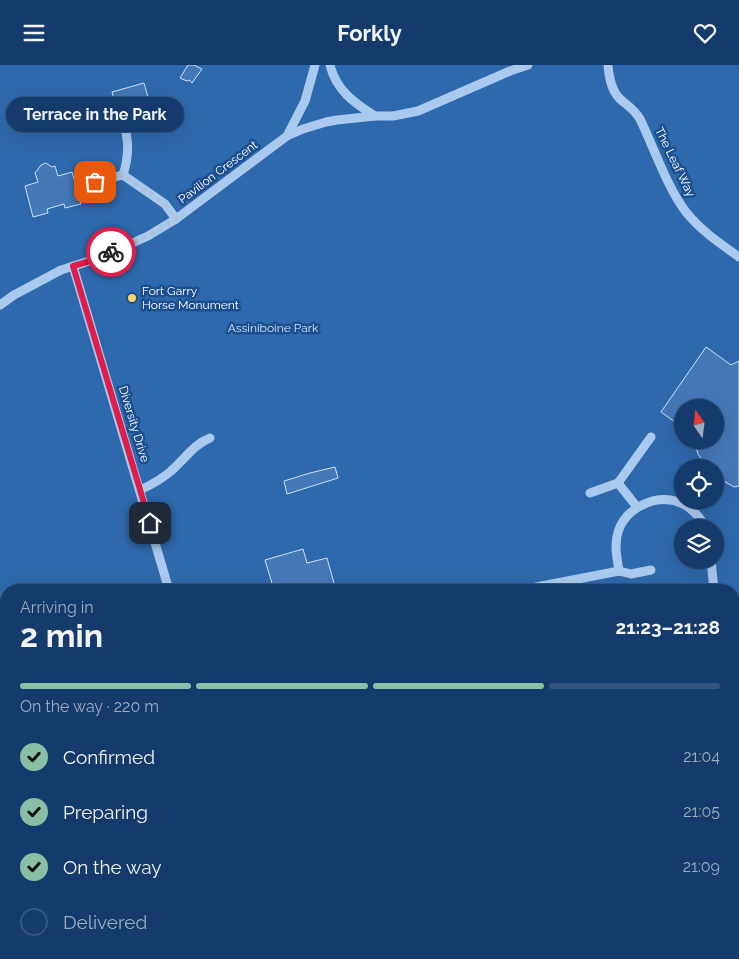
<!DOCTYPE html>
<html lang="en">
<head>
<meta charset="utf-8">
<style>
	:root { --surface:#143b6b; --page:#214673; --text:#f1f3f6; --muted:#9dadc1; --line:#33557e; --accent:#8abfa5 }
	body { margin:0; font-family:Raleway,sans-serif; background:var(--page); color:var(--text); height:100vh; display:flex; flex-direction:column; font-size:19px; white-space:nowrap }
	* { box-sizing:border-box; margin:0 }
	p { font-size:16px; color:var(--muted) }
	.icon { flex:none; width:28px; height:28px; fill:none; stroke:currentColor; stroke-width:2; stroke-linecap:round; stroke-linejoin:round }
	.map { position:relative; flex:1; overflow:hidden }
	.details { position:absolute; left:0px; top:519px; width:740px; height:376px; display:flex; flex-direction:column; background:var(--surface); border-radius:20px 20px 0 0; box-shadow:0 5px 20px #0002,0 0 0 1px var(--line) }
	.details>* { flex:none }
	.needle { width:32px; rotate:346deg }
	.tools { position:absolute; left:674px; top:334px; display:grid; gap:10px }
	.tools a { display:grid; place-items:center; width:50px; height:50px; border-radius:50%; background:var(--surface); box-shadow:0 5px 20px #0002,0 0 0 1px var(--line); font-size:25px }
	.pin { position:absolute; display:grid; place-items:center; width:42px; height:42px; color:#fff; margin:-21px; border-radius:10px; box-shadow:0 2px 8px #0006 }
	.courier { position:absolute; display:grid; place-items:center; width:50px; height:50px; margin:-25px; border:4px solid #e11d48; border-radius:50%; background:#fff; color:#222; box-shadow:0 1px 6px #0007 }
	.bubble { position:absolute; height:35px; border-radius:18px; background:var(--surface); box-shadow:0 5px 20px #0002,0 0 0 1px var(--line); font-size:16px; font-weight:700; line-height:35px; text-align:center }
	.headline em { font-style:normal; font-weight:700 }
	.headline div { display:flex; flex-direction:column-reverse }
	.headline { display:flex; align-items:center; justify-content:space-between; height:85px; padding:0 20px }
	h1 { font-size:32px; font-weight:700; line-height:38px }
	.bar { display:grid; grid-template-columns:repeat(4,1fr); gap:8px 5px; align-content:center; height:60px; padding:0 20px }
	.bar i { height:6px; border-radius:4px; background:var(--line) }
	.bar .selected { background:var(--accent) }
	.bar p { grid-column:span 4 }
	ol { padding:0 20px; list-style:none }
	li { display:flex; align-items:center; gap:15px; height:55px }
	li p { margin-inline-start:auto }
	li .icon { padding:5px; border-radius:50%; background:var(--accent); color:#111; stroke-width:4 }
	li:last-child { color:var(--muted) }
	li i { width:28px; height:28px; border:2px solid var(--line); border-radius:50% }
	header { display:flex; justify-content:space-between; align-items:center; height:65px; padding:0 20px; background:var(--surface); font-size:22px; font-weight:700 }
	.map>svg:first-child { display:block }
	.green { fill:#2e69ad; fill-rule:evenodd }
	.lines { fill:none; stroke-linecap:round; stroke-linejoin:round }
	.stream { stroke:#9cc4f0; stroke-width:3 }
	.building { fill:#4478b7; stroke:#cfe3fa }
	.minor { stroke:#a9c9ee; stroke-width:9 }
	.major { stroke:#f0f6ff; stroke-width:12 }
	.done { stroke:#afc1d8; stroke-width:5; stroke-dasharray:0 9 }
	.route { stroke:#e11d48; stroke-width:6 }
	.poi-dot { fill:#ffd166; stroke:#1b4f8f; stroke-width:2 }
	.labels { text-anchor:middle; stroke-width:5; stroke-linejoin:round; paint-order:stroke }
	.street-label { font-size:12px; fill:#fff; stroke:#1b4f8f }
	.poi-label { font-size:12px; fill:#fff; stroke:#1b4f8f; text-anchor:start }
	.park-label { font-size:12px; fill:#cfe3fa; stroke:#1b4f8f }
</style>
</head>
<body>
<header><svg class="icon" aria-label="menu" viewBox="0 0 24 24"><path d="M4 6h16M4 12h16M4 18h16"/></svg>Forkly<svg class="icon" aria-label="heart" viewBox="0 0 24 24"><path d="M12 20l-8-8c-3-5 5-10 8-4 3-6 11-1 8 4z"/></svg></header>
<div class="map">
<svg width="739" height="894" viewBox="0 0 739 894">
	<rect width="100%" height="100%" fill="#1b4f8f"/>
	<!-- green -->
	<path class="green" d="M0 0H739V772L734 773V525H6V889H110L82 894H0ZM682 342H715V375H682ZM682 402H715V435H682ZM682 462H715V495H682Z"/>
	<g class="lines">
		<!-- stream -->
		<g class="stream">
			<polyline points="734,732 739,724"/>
			<polyline points="734,750 735,743"/>
		</g>
	</g>
	<!-- building -->
	<g class="building">
		<polygon points="188,0 194,0 202,4 192,18 189,15 187,16 180,13"/>
		<polygon points="144,18 149,36 141,38 140,35 124,40 125,43 117,45 112,27"/>
		<polygon points="46,98 52,102 55,101 58,111 72,107 81,139 65,143 64,139 47,144 48,148 33,152 25,121 38,117 35,108 41,100"/>
		<polygon points="706,282 731,300 739,296 739,421 734,422 715,411 715,402 707,402 698,389 695,379 694,375 715,375 715,342 682,342 682,362 661,347"/>
		<polygon points="335,402 338,413 287,429 284,416 310,408"/>
		<polygon points="303,484 307,498 327,493 334,518 314,523 315,525 274,525 265,495"/>
	</g>
	<g class="lines">
		<!-- minor -->
		<g class="minor">
			<path d="M330 0C336 25 354 38 375 51"/>
			<path d="M608 0C609 12 611 25 620 34 628 41 634 44 640 54 654 83 667 122 686 147 701 166 721 179 739 192"/>
			<polyline points="287,71 305,36 315,0"/>
			<path d="M123 110C130 88 128 76 124 55"/>
			<polyline points="95,117 123,110 165,139 176,154"/>
			<polyline points="73,201 169,525"/>
			<polyline points="0,240 14,230 61,205 99,193 148,171 176,154 287,71 303,64 326,57 337,55 375,51 393,51 418,46 510,6 528,0"/>
			<path d="M140 425C151 420 162 414 171 406 184 395 194 379 210 373"/>
			<polyline points="590,428 618,418"/>
			<polyline points="637,442 618,418 651,372"/>
			<polyline points="711,495 714,525"/>
			<path d="M619 506C617 493 614 480 618 467 626 442 657 428 681 438 691 442 701 453 705 462"/>
			<polyline points="521,525 619,506 631,509 651,505"/>
			<polyline points="0,782 6,788"/>
			<polyline points="0,836 6,833"/>
			<polyline points="734,871 739,870"/>
			<polyline points="304,889 305,894"/>
			<polyline points="322,889 323,894"/>
			<polyline points="511,889 512,894"/>
			<polyline points="668,889 669,894"/>
			<polyline points="608,894 636,889"/>
		</g>
		<!-- major -->
		<g class="major">
			<polyline points="734,789 739,788"/>
			<polyline points="734,806 739,805"/>
			<polyline points="172,894 200,889"/>
			<polyline points="259,894 287,889"/>
		</g>
	</g>
	<g class="lines">
		<!-- done -->
		<polyline class="done" points="95,117 123,110 165,139 176,154 148,171 111,187"/>
		<!-- route -->
		<polyline class="route" points="111,187 87,197 73,201 150,458"/>
	</g>
	<!-- markers -->
	<circle class="poi-dot" cx="132" cy="233" r="5"/>
	<g class="labels">
		<!-- street labels -->
		<g class="street-label">
			<text transform="translate(675 97) rotate(64)" y="4">The Leaf Way</text>
			<text transform="translate(218 107) rotate(-37)" y="4">Pavilion Crescent</text>
			<text transform="translate(134 359) rotate(73)" y="4">Diversity Drive</text>
		</g>
		<!-- poi labels -->
		<g class="poi-label">
			<text x="142" y="230">Fort Garry<tspan x="142" dy="14">Horse Monument</tspan></text>
		</g>
		<!-- park labels -->
		<g class="park-label">
			<text x="273" y="267">Assiniboine Park</text>
		</g>
	</g>
</svg>
<div class="tools">
<a><svg class="needle" viewBox="-14 -14 28 28"><path d="M0-13l5 13h-10z" fill="#e53935"/><path d="M0 13l5-13h-10z" fill="#9dadc1"/></svg></a>
<a><svg class="icon" aria-label="locate" viewBox="0 0 24 24"><circle cx="12" cy="12" r="6"/><path d="M12 2v4M12 18v4M2 12h4M18 12h4"/></svg></a>
<a><svg class="icon" aria-label="layers" viewBox="0 0 24 24"><path d="M12 4l9 5-9 5-9-5zM3 14l9 5 9-5"/></svg></a>
</div>
<div class="pin" style="left:95px;top:117px;background:#ea580c"><svg class="icon" aria-label="bag" viewBox="0 0 24 24"><path d="M5 8h14l-1 12H6zM9 8a3 3 0 0 1 6 0"/></svg></div>
<div class="pin" style="left:150px;top:458px;background:#1f2937"><svg class="icon" aria-label="home" viewBox="0 0 24 24"><path d="M3 11l9-7 9 7M6 9v11h12V9"/></svg></div>
<div class="courier" style="left:111px;top:187px"><svg class="icon" aria-label="bike" viewBox="0 0 24 24"><circle cx="6" cy="16" r="4"/><circle cx="18" cy="16" r="4"/><path d="M6 16l4-8h5l3 8M10 8l3 8H6M13 5h3"/></svg></div>
<div class="bubble" style="left:6px;top:32px;width:178px">Terrace in the Park</div>
<section class="details">
<div class="headline"><div><h1>2 min</h1><p>Arriving in</p></div><em>21:23–21:28</em></div>
<div class="bar"><i class="selected"></i><i class="selected"></i><i class="selected"></i><i></i><p>On the way · 220 m</p></div>
<ol>
<li><svg class="icon" aria-label="check" viewBox="0 0 24 24"><path d="M5 12l5 5 9-10"/></svg>Confirmed<p>21:04</p></li>
<li><svg class="icon" aria-label="check" viewBox="0 0 24 24"><path d="M5 12l5 5 9-10"/></svg>Preparing<p>21:05</p></li>
<li><svg class="icon" aria-label="check" viewBox="0 0 24 24"><path d="M5 12l5 5 9-10"/></svg>On the way<p>21:09</p></li>
<li><i></i>Delivered</li>
</ol>
</section>
</div>
</body>
</html>
